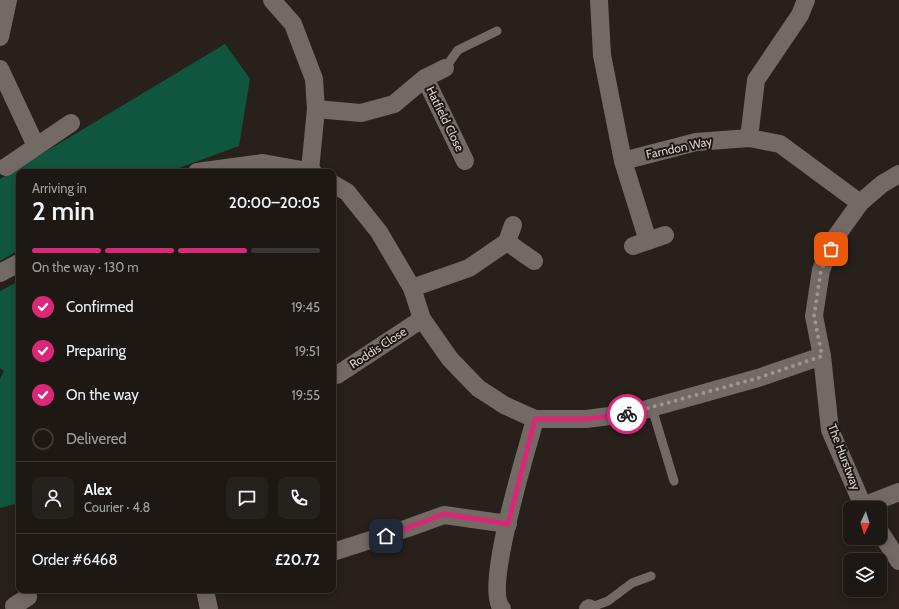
<!DOCTYPE html>
<html lang="en">
<head>
<meta charset="utf-8">
<style>
	:root { --surface:#1d1814; --page:#25211d; --text:#f1f3f6; --muted:#a0a0a0; --line:#3b3734; --accent:#db2777 }
	body { margin:0; font-family:Cabin,sans-serif; background:var(--page); color:var(--text); height:100vh; display:flex; flex-direction:column; font-size:15px; white-space:nowrap }
	* { box-sizing:border-box; margin:0 }
	p { font-size:13px; color:var(--muted) }
	.icon { flex:none; width:22px; height:22px; fill:none; stroke:currentColor; stroke-width:2; stroke-linecap:round; stroke-linejoin:round }
	.map { position:relative; flex:1; overflow:hidden }
	.side { position:absolute; left:16px; top:169px; width:320px; height:424px; display:flex; flex-direction:column; background:var(--surface); border-radius:8px; box-shadow:0 2px 10px #0003,0 0 0 1px var(--line) }
	.side>* { flex:none }
	.needle { width:26px; rotate:184deg }
	.tools { position:absolute; left:843px; top:501px; display:grid; gap:8px }
	.tools a { display:grid; place-items:center; width:44px; height:44px; border-radius:8px; background:var(--surface); box-shadow:0 2px 10px #0003,0 0 0 1px var(--line); font-size:20px }
	.pin { position:absolute; display:grid; place-items:center; width:34px; height:34px; color:#fff; margin:-17px; border-radius:8px; box-shadow:0 2px 6px #0006 }
	.courier { position:absolute; display:grid; place-items:center; width:40px; height:40px; margin:-20px; border:3px solid #db2777; border-radius:50%; background:#fff; color:#222; box-shadow:0 1px 5px #0007 }
	.headline em { font-style:normal; font-weight:600 }
	.headline div { display:flex; flex-direction:column-reverse }
	.headline { display:flex; align-items:center; justify-content:space-between; height:68px; padding:0 16px }
	h1 { font-size:26px; font-weight:600; line-height:30px }
	.bar { display:grid; grid-template-columns:repeat(4,1fr); gap:6px 4px; align-content:center; height:48px; padding:0 16px }
	.bar i { height:5px; border-radius:3px; background:var(--line) }
	.bar .selected { background:var(--accent) }
	.bar p { grid-column:span 4 }
	.line { display:flex; align-items:center; gap:10px; padding:0 16px; border-top:1px solid var(--line) }
	.line div { flex:1 }
	.round { display:grid; place-items:center; flex:none; width:42px; height:42px; border-radius:8px; background:var(--page) }
	ol { padding:0 16px; list-style:none }
	li { display:flex; align-items:center; gap:12px; height:44px }
	li p { margin-inline-start:auto }
	li .icon { padding:4px; border-radius:50%; background:var(--accent); color:#fff; stroke-width:4 }
	li:last-child { color:var(--muted) }
	li i { width:22px; height:22px; border:2px solid var(--line); border-radius:50% }
	.map>svg:first-child { display:block }
	.green { fill:#10563e }
	.lines { fill:none; stroke-linecap:round; stroke-linejoin:round }
	.service { stroke:#736a65; stroke-width:9 }
	.minor { stroke:#736a65; stroke-width:18 }
	.done { stroke:#9c9693; stroke-width:4; stroke-dasharray:0 7.2 }
	.route { stroke:#db2777; stroke-width:5 }
	.labels { text-anchor:middle; stroke-width:4; stroke-linejoin:round; paint-order:stroke }
	.street-label { font-size:12px; fill:#dbd6d3; stroke:#1d1712 }
</style>
</head>
<body>
<div class="map">
<svg width="899" height="609" viewBox="0 0 899 609">
	<rect width="100%" height="100%" fill="#27201b"/>
	<!-- green -->
	<g class="green">
		<polygon points="225,44 250,79 239,146 168,172 19,172 19,250 0,261 0,179"/>
		<polygon points="19,281 19,503 0,508 0,379 4,371 0,368 0,291"/>
	</g>
	<g class="lines">
		<!-- service -->
		<g class="service">
			<polyline points="445,68 458,50 497,31"/>
			<polyline points="652,408 674,481"/>
			<polyline points="589,608 608,601 632,583 651,576"/>
		</g>
		<!-- minor -->
		<g class="minor">
			<polyline points="272,0 293,24 314,79 316,109 310,170"/>
			<polyline points="599,0 602,55 623,161 648,241"/>
			<polyline points="0,37 8,0"/>
			<polyline points="0,69 36,146"/>
			<polyline points="425,78 465,161"/>
			<polyline points="316,109 361,113 394,104 425,78 445,68"/>
			<polyline points="749,138 756,80 800,15 806,0"/>
			<polyline points="623,161 696,142 749,138 780,144 860,203"/>
			<polyline points="6,167 71,123"/>
			<polyline points="197,172 263,163 313,172"/>
			<polyline points="333,184 347,192 379,232 412,288 422,319 450,359 478,388 504,405 535,419 586,419 633,413 758,378 822,356"/>
			<polyline points="507,242 513,225"/>
			<polyline points="633,246 665,235"/>
			<polyline points="0,273 19,263"/>
			<polyline points="412,288 469,268 507,242 534,261"/>
			<polyline points="333,375 337,375 422,319"/>
			<polyline points="863,506 899,492"/>
			<polyline points="864,508 830,430 822,356 814,316 821,270 835,238 860,203 882,184 899,174"/>
			<polyline points="880,532 899,561"/>
			<polyline points="333,552 408,528 444,515 508,524"/>
			<polyline points="205,590 209,609"/>
			<polyline points="14,606 28,597"/>
			<path d="M502 609C483 587 527 451 535 419"/>
			<polyline points="588,609 589,608"/>
		</g>
	</g>
	<g class="lines">
		<!-- done -->
		<polyline class="done" points="627,414 758,378 822,356 814,316 821,270 831,249"/>
		<!-- route -->
		<polyline class="route" points="386,536 444,514 508,524 535,419 586,419 627,414"/>
	</g>
	<g class="labels">
		<!-- street labels -->
		<g class="street-label">
			<text transform="translate(445 119) rotate(64)" y="4">Hatfield Close</text>
			<text transform="translate(679 148) rotate(-12)" y="4">Farndon Way</text>
			<text transform="translate(378 348) rotate(-33)" y="4">Roddis Close</text>
			<text transform="translate(844 457) rotate(69)" y="4">The Hurstway</text>
		</g>
	</g>
</svg>
<div class="tools">
<a><svg class="needle" viewBox="-14 -14 28 28"><path d="M0-13l5 13h-10z" fill="#e53935"/><path d="M0 13l5-13h-10z" fill="#a0a0a0"/></svg></a>
<a><svg class="icon" aria-label="layers" viewBox="0 0 24 24"><path d="M12 4l9 5-9 5-9-5zM3 14l9 5 9-5"/></svg></a>
</div>
<div class="pin" style="left:831px;top:249px;background:#ea580c"><svg class="icon" aria-label="bag" viewBox="0 0 24 24"><path d="M5 8h14l-1 12H6zM9 8a3 3 0 0 1 6 0"/></svg></div>
<div class="pin" style="left:386px;top:536px;background:#1f2937"><svg class="icon" aria-label="home" viewBox="0 0 24 24"><path d="M3 11l9-7 9 7M6 9v11h12V9"/></svg></div>
<div class="courier" style="left:627px;top:414px"><svg class="icon" aria-label="bike" viewBox="0 0 24 24"><circle cx="6" cy="16" r="4"/><circle cx="18" cy="16" r="4"/><path d="M6 16l4-8h5l3 8M10 8l3 8H6M13 5h3"/></svg></div>
<section class="side">
<div class="headline"><div><h1>2 min</h1><p>Arriving in</p></div><em>20:00–20:05</em></div>
<div class="bar"><i class="selected"></i><i class="selected"></i><i class="selected"></i><i></i><p>On the way · 130 m</p></div>
<ol>
<li><svg class="icon" aria-label="check" viewBox="0 0 24 24"><path d="M5 12l5 5 9-10"/></svg>Confirmed<p>19:45</p></li>
<li><svg class="icon" aria-label="check" viewBox="0 0 24 24"><path d="M5 12l5 5 9-10"/></svg>Preparing<p>19:51</p></li>
<li><svg class="icon" aria-label="check" viewBox="0 0 24 24"><path d="M5 12l5 5 9-10"/></svg>On the way<p>19:55</p></li>
<li><i></i>Delivered</li>
</ol>
<div class="line" style="height:72px"><a class="round"><svg class="icon" aria-label="person" viewBox="0 0 24 24"><circle cx="12" cy="8" r="4"/><path d="M4 21q1-7 8-7t8 7"/></svg></a><div><b>Alex</b><p>Courier · 4.8</p></div><a class="round"><svg class="icon" aria-label="chat" viewBox="0 0 24 24"><path d="M4 5h16v11H9l-5 4z"/></svg></a><a class="round"><svg class="icon" aria-label="phone" viewBox="0 0 24 24"><path d="M5 4h4l2 5-3 2q2 4 5 5l2-3 5 2v4C11 20 4 13 5 4z"/></svg></a></div>
<div class="line" style="height:52px"><div>Order #6468</div><b>£20.72</b></div>
</section>
</div>
</body>
</html>
